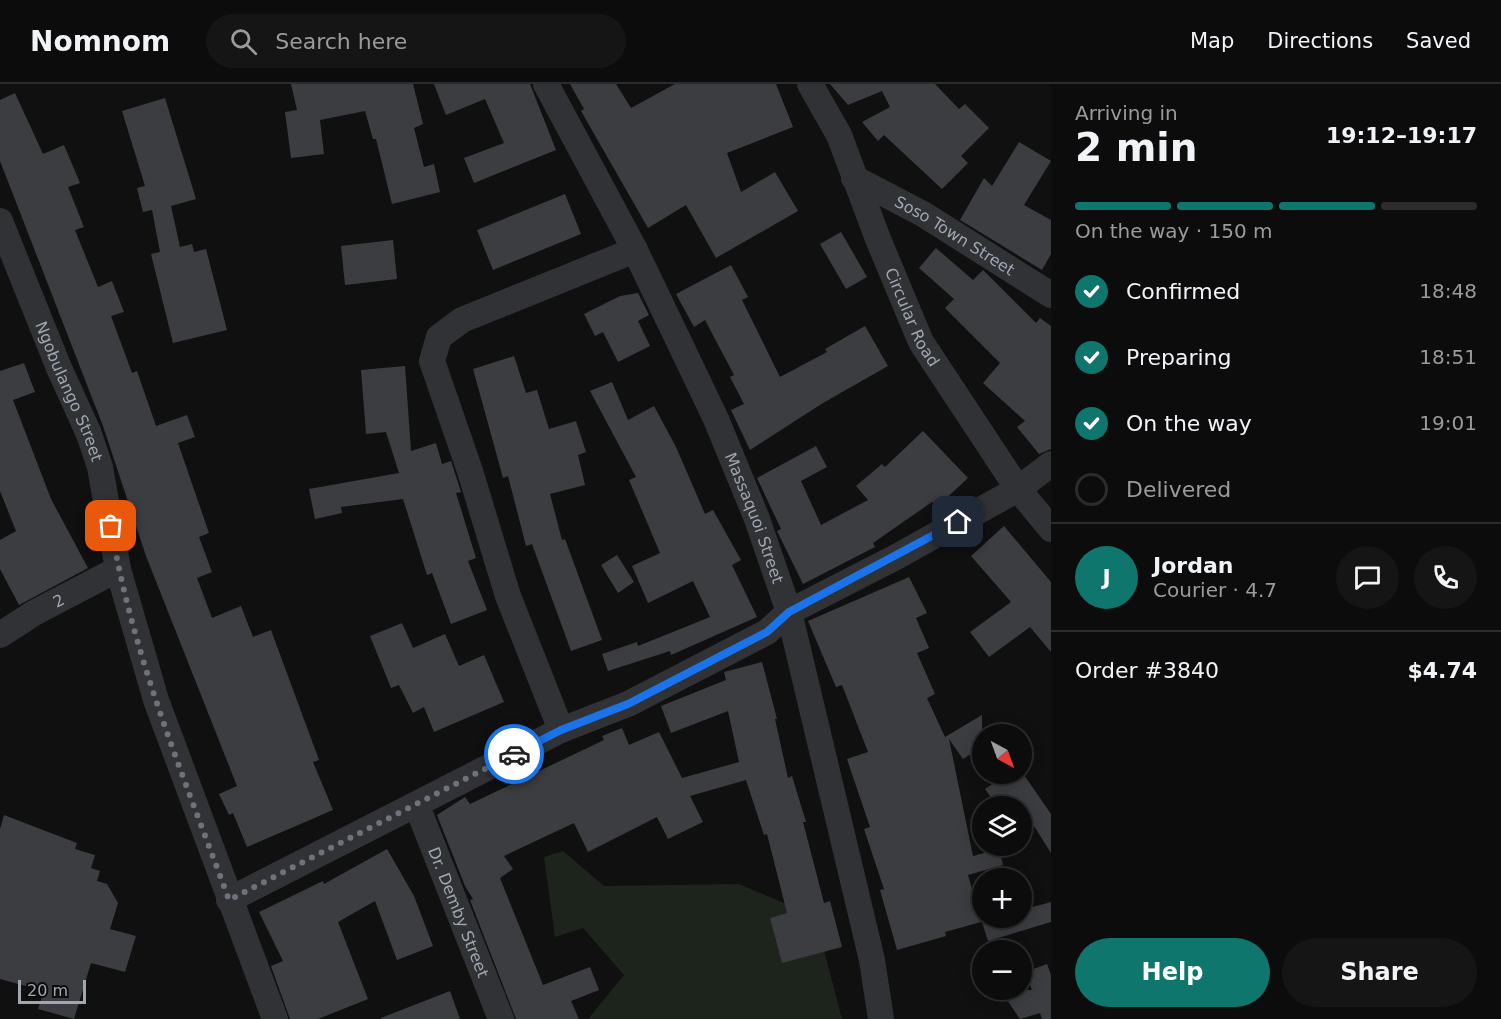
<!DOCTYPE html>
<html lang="en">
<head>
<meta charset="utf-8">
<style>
	:root { --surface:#0c0c0d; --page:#151516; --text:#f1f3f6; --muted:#9a9b9d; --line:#2c2c2e; --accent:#0f766e }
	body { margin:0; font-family:"DejaVu Sans",sans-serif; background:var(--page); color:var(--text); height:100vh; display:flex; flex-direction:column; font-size:22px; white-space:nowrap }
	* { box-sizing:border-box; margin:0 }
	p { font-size:20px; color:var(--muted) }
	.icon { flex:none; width:33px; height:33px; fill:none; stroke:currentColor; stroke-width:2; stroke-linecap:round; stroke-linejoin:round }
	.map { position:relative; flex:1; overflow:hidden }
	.sheet { display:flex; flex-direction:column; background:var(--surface); width:450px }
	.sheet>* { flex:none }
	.needle { width:39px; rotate:139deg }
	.fabs { position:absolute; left:972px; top:640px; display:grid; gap:12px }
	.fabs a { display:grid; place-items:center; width:60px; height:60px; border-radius:50%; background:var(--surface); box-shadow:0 3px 15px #0003,0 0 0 2px var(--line); font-size:30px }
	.scale { position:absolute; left:18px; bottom:15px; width:68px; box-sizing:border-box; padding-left:6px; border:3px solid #a0a6b3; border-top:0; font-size:16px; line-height:21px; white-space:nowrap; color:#a0a6b3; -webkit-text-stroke:4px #0b0b0c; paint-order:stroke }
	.pin { position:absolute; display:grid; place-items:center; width:51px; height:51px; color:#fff; margin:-26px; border-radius:12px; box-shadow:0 3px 9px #0006 }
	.courier { position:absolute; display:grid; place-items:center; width:60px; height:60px; margin:-30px; border:4px solid #1a73e8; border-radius:50%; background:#fff; color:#222; box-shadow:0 2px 8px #0007 }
	.overview em { font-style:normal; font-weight:700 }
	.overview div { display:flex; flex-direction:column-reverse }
	.overview { display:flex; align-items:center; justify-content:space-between; height:102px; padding:0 24px }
	h1 { font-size:39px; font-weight:700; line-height:45px }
	.bar { display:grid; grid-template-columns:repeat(4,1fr); gap:9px 6px; align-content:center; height:72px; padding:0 24px }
	.bar i { height:8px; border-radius:4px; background:var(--line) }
	.bar .current { background:var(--accent) }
	.bar p { grid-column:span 4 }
	.line { display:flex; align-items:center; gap:15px; padding:0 24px; border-top:2px solid var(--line) }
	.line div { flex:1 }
	.round { display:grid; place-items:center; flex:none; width:63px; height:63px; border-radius:32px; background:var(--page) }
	ol { padding:0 24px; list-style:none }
	li { display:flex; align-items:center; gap:18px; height:66px }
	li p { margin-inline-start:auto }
	li .icon { padding:6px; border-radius:50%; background:var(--accent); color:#fff; stroke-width:4 }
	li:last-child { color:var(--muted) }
	li i { width:33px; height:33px; border:3px solid var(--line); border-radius:50% }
	.button { display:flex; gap:12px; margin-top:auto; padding:12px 24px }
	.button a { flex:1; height:69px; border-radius:36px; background:var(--accent); color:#fff; font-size:24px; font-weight:700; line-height:69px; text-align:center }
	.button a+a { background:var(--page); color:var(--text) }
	header { display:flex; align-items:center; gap:36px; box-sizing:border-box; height:84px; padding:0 30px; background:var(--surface); border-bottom:2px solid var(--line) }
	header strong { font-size:28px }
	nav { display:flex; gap:33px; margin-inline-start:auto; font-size:21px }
	.search { width:420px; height:54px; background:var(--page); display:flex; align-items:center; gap:15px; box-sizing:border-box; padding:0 21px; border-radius:33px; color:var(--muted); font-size:22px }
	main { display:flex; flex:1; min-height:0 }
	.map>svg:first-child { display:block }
	.green { fill:#1c241c }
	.building { fill:#3b3d41 }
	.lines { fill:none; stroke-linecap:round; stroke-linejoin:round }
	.minor { stroke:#303236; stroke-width:26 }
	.done { stroke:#6e727a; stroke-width:6; stroke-dasharray:0 10.8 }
	.route { stroke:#1a73e8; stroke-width:8 }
	.labels { text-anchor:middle; stroke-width:4.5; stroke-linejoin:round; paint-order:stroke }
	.street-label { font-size:16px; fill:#a0a6b3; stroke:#0b0b0c }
</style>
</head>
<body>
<header>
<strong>Nomnom</strong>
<div class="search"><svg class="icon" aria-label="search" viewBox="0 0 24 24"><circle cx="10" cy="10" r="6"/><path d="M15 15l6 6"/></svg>Search here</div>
<nav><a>Map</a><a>Directions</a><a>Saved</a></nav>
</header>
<main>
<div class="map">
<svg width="1051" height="935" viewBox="0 0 1051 935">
	<rect width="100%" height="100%" fill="#101011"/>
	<!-- green -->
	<polygon class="green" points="563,767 604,802 739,800 815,832 842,935 588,935 624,891 583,844 555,853 544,773"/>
	<!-- building -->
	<g class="building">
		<polygon points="291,0 413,0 423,40 414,44 424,83 434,80 440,108 392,120 376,55 373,55 365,27 320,36 324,70 291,74 285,28 297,26"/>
		<polygon points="434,0 530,0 556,66 474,99 464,74 504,59 485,15 446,31"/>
		<polygon points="570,0 616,0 631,24 675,0 776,0 793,43 727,69 741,108 775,88 798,127 716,174 686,121 648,144 581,27 584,25"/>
		<polygon points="830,0 935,0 959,25 965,20 989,44 961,72 968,79 942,105 884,51 878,57 862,38 890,23 882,7 848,21"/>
		<polygon points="15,9 43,70 64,61 80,99 68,103 84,143 75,146 98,203 112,197 124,228 111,232 132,289 137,287 156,342 187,331 195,353 178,359 209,449 199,453 212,488 197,494 212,534 241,522 253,553 271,546 319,676 313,678 333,726 247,763 233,729 229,731 219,710 237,702 146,472 103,342 0,77 0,16"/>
		<polygon points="165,14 196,115 171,122 180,163 192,160 194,168 206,165 227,246 173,259 151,170 160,168 152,126 143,128 137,104 145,102 122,27"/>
		<polygon points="1019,58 1051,77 1024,121 1051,136 1051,170 1042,186 960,136 984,94 992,102"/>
		<polygon points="565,110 581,150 493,186 477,146"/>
		<polygon points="841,148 867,193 846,205 820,160"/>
		<polygon points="393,156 397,195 345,201 341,162"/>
		<polygon points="936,164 973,196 983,186 1036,239 1040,234 1051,242 1051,365 1039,370 1017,343 1025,337 983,299 1000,279 945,224 954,215 919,184"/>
		<polygon points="731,181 748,213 742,216 780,293 827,268 825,265 865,242 888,282 823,319 750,366 731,326 744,320 730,293 734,291 705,236 694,243 676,210"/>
		<polygon points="638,209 649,231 638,237 650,262 618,278 603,248 595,252 584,230 620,212"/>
		<polygon points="514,272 526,309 537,306 549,345 576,337 586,368 578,371 585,401 550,410 562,456 565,455 602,556 571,567 532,460 526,462 508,392 503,394 473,285"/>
		<polygon points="24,279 35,308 13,316 51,415 88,484 19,521 0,485 0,456 16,447 0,407 0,287"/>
		<polygon points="405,282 411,367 436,359 442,380 451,377 461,408 456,409 476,474 468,477 487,526 451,540 432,489 427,491 403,415 341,423 342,429 315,435 309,405 399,389 386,348 366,350 361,286"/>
		<polygon points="612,298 628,336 654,322 676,363 705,430 713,426 741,476 732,481 757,533 671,571 670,567 608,587 602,570 637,558 638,562 710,533 693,497 648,519 632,482 660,469 629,396 636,393 590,307"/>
		<polygon points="923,347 968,394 937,423 932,418 873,459 875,463 803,500 777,447 781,445 757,394 816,362 827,383 801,397 821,441 868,416 856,402 882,380 885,383"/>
		<polygon points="1004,442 1051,498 1051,568 1030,543 989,573 970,548 1011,518 971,472"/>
		<polygon points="617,471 634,498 618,509 601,481"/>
		<polygon points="909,493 927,529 916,534 929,564 917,569 935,610 927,614 945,653 982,631 982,663 963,675 949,655 973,772 999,765 1003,781 968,791 981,838 945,848 946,852 897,866 880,806 884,805 864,745 870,743 847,675 868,668 842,601 836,603 808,537"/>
		<polygon points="402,539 413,564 445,550 459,582 484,571 504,618 434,648 424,623 413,629 399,601 391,604 370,552"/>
		<polygon points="762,578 777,635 775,635 788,694 792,692 806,738 803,738 824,819 830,817 842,863 782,879 770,834 787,829 767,750 764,751 746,696 690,712 703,738 668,755 657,733 588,768 574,739 504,772 513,785 500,794 543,901 590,883 599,906 571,917 579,935 516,935 470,816 473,815 465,802 437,731 465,713 470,720 604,656 602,652 622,644 629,661 659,648 682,694 739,678 728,627 671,649 661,622 726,596 724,588"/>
		<polygon points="1022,688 1051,730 1051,769 1022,723 998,723 985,705 1007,690"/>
		<polygon points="4,731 77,759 75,765 95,771 91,784 100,787 97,797 107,800 118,819 110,845 136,852 125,888 91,879 74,935 38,925 44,907 0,895 0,745"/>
		<polygon points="387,765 414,812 433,862 397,876 375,817 338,838 368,915 318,935 290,935 271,882 283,877 259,828 323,797 324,800"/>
		<polygon points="1051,818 1051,838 988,857 982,838 996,834 1022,834 1022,826"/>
		<polygon points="1047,880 1051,891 1051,935 1042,935 1040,929 1020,935 1000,906 1032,906 1025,888"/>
		<polygon points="450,907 460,935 381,935 381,934"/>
	</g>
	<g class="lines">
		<!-- minor -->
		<g class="minor">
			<path id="s1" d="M546 0 635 166 716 335 757 435 789 528 872 876 881 935"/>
			<path id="s2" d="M810 0 839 51 878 155 921 258 1018 405 1051 445"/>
			<path id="s3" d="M854 94 923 130 1051 211"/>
			<path id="s4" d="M0 137 59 284 89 350 100 383 118 485 156 616 275 935"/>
			<path id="s5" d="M0 551 34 529 118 485"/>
			<polyline points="561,646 508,512 470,387 432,277 439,253 462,236 635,166"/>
			<path id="s6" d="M417 722 501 935"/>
			<polyline points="229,816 561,646 628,620 767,548 789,528 898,472 1018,405 1051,380"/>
		</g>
	</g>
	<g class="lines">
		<!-- done -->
		<path class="done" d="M111 442C132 571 184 693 229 816L514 670"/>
		<!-- route -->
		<polyline class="route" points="514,670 561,646 628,620 767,548 789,528 958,438"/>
	</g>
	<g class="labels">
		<!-- street labels -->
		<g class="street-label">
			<text dy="6" stroke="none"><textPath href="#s3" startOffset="116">Soso Town Street</textPath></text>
			<text dy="6" stroke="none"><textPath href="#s2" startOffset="255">Circular Road</textPath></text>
			<text dy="6" stroke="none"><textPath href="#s4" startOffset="184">Ngobulango Street</textPath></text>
			<text dy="6" stroke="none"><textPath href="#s1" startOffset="482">Massaquoi Street</textPath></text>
			<text dy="6" stroke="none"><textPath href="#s5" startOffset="68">2</textPath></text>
			<text dy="6" stroke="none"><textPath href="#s6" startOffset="114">Dr. Demby Street</textPath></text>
		</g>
	</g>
</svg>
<div class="fabs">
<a><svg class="needle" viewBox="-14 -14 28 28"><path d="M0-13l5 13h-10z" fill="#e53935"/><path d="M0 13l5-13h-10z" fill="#9a9b9d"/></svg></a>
<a><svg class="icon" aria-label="layers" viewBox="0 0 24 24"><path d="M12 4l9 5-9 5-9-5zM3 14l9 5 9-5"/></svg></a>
<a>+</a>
<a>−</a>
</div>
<div class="scale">20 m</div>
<div class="pin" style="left:111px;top:442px;background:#ea580c"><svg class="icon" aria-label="bag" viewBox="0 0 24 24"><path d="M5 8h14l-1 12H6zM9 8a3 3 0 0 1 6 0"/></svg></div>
<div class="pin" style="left:958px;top:438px;background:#1f2937"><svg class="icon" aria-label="home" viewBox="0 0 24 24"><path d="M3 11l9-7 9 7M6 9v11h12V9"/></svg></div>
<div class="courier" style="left:514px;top:670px"><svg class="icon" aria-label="car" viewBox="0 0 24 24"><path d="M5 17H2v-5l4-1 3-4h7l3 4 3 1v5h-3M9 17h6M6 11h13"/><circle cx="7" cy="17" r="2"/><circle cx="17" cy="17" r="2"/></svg></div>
</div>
<section class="sheet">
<div class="overview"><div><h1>2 min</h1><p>Arriving in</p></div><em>19:12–19:17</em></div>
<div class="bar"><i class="current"></i><i class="current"></i><i class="current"></i><i></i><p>On the way · 150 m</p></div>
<ol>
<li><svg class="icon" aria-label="check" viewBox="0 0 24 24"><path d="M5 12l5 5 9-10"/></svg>Confirmed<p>18:48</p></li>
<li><svg class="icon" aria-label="check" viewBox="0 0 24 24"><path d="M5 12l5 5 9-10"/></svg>Preparing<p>18:51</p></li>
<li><svg class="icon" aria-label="check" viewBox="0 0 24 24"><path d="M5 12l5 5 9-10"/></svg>On the way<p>19:01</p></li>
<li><i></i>Delivered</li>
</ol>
<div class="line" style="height:108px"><b class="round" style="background:var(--accent);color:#fff">J</b><div><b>Jordan</b><p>Courier · 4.7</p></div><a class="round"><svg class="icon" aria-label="chat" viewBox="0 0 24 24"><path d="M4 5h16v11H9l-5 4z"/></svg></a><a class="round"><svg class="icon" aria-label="phone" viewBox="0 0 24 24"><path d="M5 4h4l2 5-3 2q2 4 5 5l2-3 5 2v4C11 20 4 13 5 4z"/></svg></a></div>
<div class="line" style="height:78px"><div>Order #3840</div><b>$4.74</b></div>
<div class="button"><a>Help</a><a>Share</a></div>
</section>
</main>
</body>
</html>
